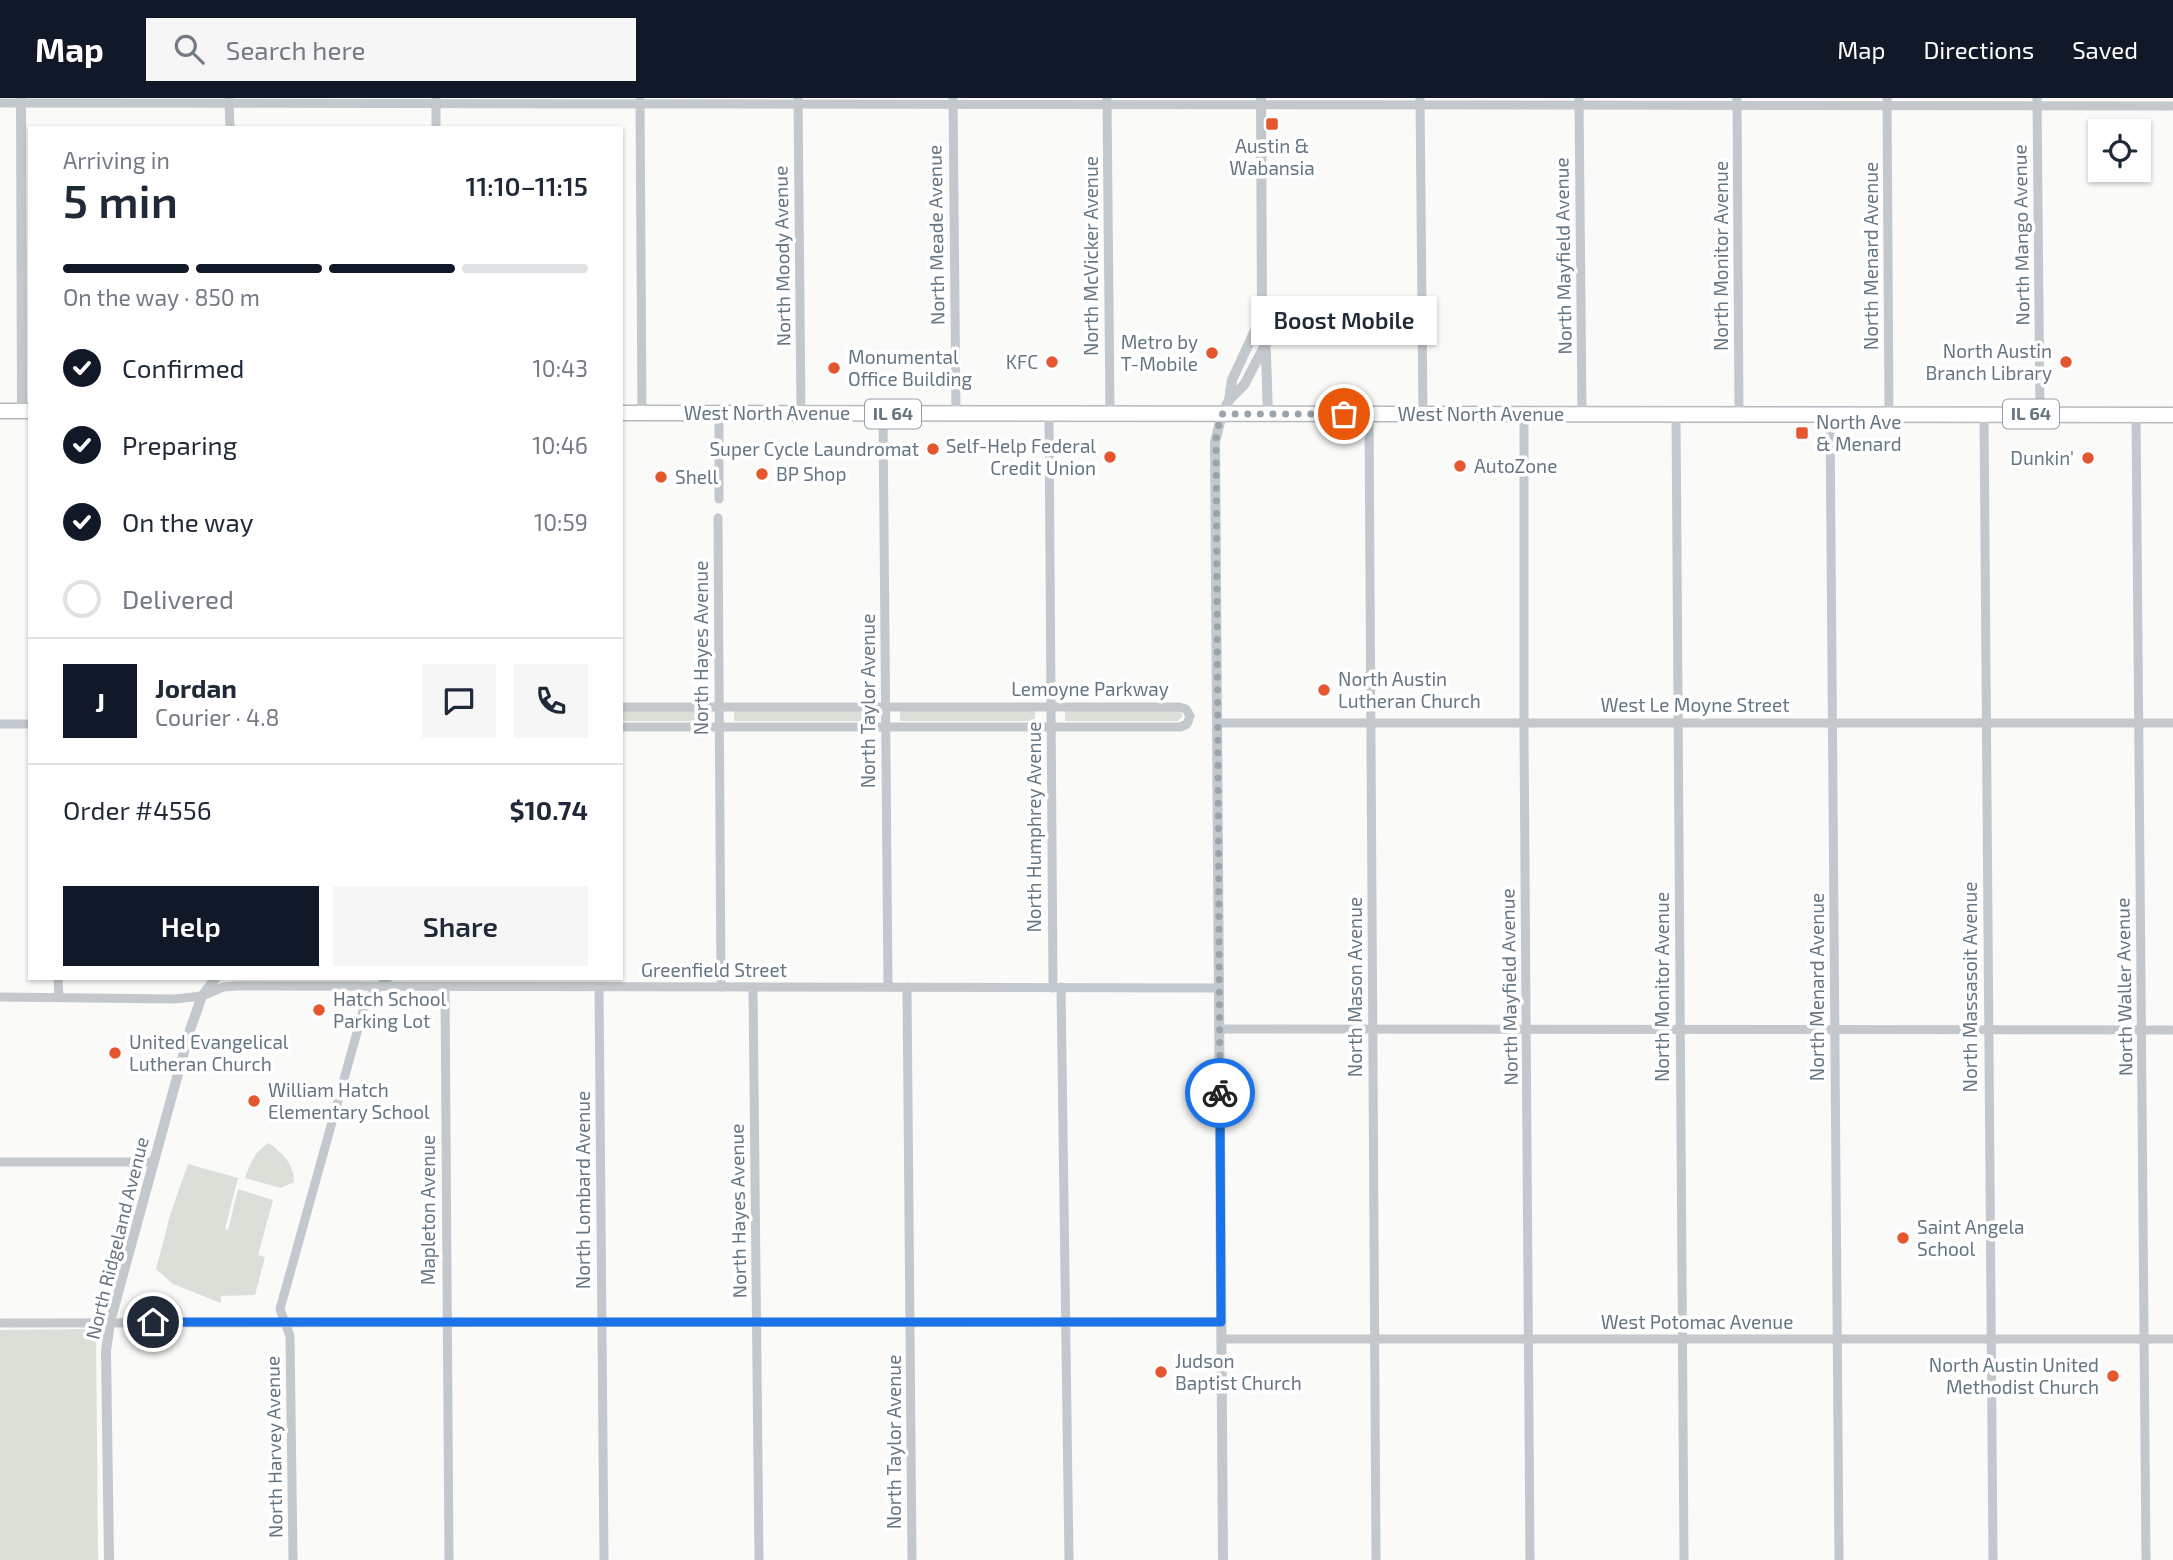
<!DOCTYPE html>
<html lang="en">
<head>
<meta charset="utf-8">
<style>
	:root { --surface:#fff; --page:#f6f6f7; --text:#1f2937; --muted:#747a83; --line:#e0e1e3; --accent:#111827 }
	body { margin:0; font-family:"Exo 2",sans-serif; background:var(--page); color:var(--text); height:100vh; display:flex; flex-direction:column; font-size:26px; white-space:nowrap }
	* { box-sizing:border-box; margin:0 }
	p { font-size:23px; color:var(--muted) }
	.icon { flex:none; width:38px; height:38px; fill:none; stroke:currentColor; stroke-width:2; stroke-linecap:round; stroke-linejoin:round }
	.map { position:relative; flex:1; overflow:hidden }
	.side { position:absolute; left:28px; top:28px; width:595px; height:854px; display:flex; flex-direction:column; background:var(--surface); border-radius:0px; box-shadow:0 2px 5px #0004 }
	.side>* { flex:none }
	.buttons { position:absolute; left:2088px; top:21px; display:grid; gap:14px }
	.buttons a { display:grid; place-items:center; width:63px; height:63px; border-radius:0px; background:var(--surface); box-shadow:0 2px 5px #0004; font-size:35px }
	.pin { position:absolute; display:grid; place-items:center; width:60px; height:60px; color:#fff; margin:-30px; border:4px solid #fff; border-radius:50%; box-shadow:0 2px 7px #0007 }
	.courier { position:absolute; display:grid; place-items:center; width:70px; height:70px; margin:-35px; border:5px solid #1a73e8; border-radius:50%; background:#fff; color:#222; box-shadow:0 2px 9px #0007 }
	.bubble { position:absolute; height:49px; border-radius:0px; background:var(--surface); box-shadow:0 2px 5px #0004; font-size:23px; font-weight:600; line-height:49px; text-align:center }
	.overview em { font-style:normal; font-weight:600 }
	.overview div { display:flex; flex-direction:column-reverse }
	.overview { display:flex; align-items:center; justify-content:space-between; height:119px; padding:0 35px }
	h1 { font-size:46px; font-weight:600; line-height:52px }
	.bar { display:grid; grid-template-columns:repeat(4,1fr); gap:10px 7px; align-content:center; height:84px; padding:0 35px }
	.bar i { height:9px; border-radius:5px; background:var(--line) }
	.bar .active { background:var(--accent) }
	.bar p { grid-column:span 4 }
	.line { display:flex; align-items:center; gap:18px; padding:0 35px; border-top:2px solid var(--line) }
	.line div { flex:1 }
	.round { display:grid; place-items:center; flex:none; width:74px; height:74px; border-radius:0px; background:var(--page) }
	ol { padding:0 35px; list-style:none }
	li { display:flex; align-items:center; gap:21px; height:77px }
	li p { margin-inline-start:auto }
	li .icon { padding:7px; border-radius:50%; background:var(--accent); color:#fff; stroke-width:4 }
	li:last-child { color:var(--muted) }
	li i { width:38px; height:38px; border:4px solid var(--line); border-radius:50% }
	.cta { display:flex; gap:14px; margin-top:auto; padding:14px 35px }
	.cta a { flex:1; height:80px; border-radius:0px; background:var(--accent); color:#fff; font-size:28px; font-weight:600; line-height:80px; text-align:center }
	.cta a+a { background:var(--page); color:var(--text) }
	header { display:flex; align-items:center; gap:42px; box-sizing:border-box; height:98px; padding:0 35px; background:var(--accent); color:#fff }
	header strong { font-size:33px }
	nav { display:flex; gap:38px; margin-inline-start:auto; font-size:24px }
	.search { width:490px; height:63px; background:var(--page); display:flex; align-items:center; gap:18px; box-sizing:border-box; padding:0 24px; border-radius:0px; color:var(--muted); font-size:26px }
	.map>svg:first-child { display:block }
	.green { fill:#dadfd7 }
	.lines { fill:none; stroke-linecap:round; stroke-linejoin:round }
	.primary-casing { stroke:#b5babe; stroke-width:17 }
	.minor { stroke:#c3c8cc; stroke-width:9 }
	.tertiary { stroke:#c3c8cc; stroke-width:10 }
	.primary { stroke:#fff; stroke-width:14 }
	.done { stroke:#99a4ac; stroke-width:7; stroke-dasharray:0 12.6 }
	.route { stroke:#1a73e8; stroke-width:9 }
	.poi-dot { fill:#e4572e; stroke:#fff; stroke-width:2.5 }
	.labels { text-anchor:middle; stroke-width:7; stroke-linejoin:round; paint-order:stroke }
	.shield { fill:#fff; stroke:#939fa8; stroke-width:2 }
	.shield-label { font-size:18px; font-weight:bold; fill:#657683 }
	.poi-label { font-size:19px; fill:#657683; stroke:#fff; text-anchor:start }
	.street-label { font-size:19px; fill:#657683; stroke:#fff }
</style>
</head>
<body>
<header>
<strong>Map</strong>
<div class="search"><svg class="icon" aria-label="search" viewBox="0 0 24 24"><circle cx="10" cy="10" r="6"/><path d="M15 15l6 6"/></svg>Search here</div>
<nav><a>Map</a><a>Directions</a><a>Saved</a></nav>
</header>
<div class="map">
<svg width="2173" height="1462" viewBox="0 0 2173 1462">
	<rect width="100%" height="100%" fill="#fafaf8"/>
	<!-- green -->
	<g class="green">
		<rect x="621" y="611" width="83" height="12"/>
		<polygon points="734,612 869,612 870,623 734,623"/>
		<rect x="900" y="612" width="135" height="11"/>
		<polygon points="1065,612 1179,612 1183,618 1178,623 1065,623"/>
		<path d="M269 1045C284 1057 293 1065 294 1084L281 1090 245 1080C250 1065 255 1053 269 1045Z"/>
		<polygon points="188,1066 238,1080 225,1131 228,1132 238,1091 273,1102 258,1157 265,1159 255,1197 221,1198 221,1205 173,1186 156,1171 171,1114"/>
		<polygon points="87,1231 94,1234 96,1239 98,1462 0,1462 0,1232"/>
	</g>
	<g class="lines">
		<defs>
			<g id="primary">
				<polyline points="0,313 30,313"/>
				<polyline points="621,315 2173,317"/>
			</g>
		</defs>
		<!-- primary casing -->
		<use href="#primary" class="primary-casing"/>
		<!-- minor -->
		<g class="minor">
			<polyline points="436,0 436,30"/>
			<polyline points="798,0 801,315"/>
			<polyline points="953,0 956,316"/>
			<polyline points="1107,0 1110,316"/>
			<polyline points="1420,0 1423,316"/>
			<polyline points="1579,0 1582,316"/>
			<polyline points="1737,0 1739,316"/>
			<polyline points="1887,0 1889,316"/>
			<polyline points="2037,0 2040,317"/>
			<polyline points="229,2 230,30"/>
			<polyline points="640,2 642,315"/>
			<polyline points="0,5 2173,8"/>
			<polyline points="719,315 719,401"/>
			<polyline points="883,316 888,889"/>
			<polyline points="1049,316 1053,890"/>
			<polyline points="1369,316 1376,1462"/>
			<polyline points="1524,316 1524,637 1530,1462"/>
			<polyline points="1676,316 1684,1462"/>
			<polyline points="1830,316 1839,1462"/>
			<polyline points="1984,316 1993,1462"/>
			<polyline points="2136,316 2146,1462"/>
			<polyline points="718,420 721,889"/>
			<polyline points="621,609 1179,609 1186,611 1190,618 1187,626 1180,629 621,629"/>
			<polyline points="1217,625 2173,625"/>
			<polyline points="0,626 30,626"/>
			<polyline points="58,880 59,899"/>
			<polyline points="445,889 449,1462"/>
			<polyline points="599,889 604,1462"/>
			<polyline points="753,889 759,1462"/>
			<polyline points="907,889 912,1462"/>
			<polyline points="1061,889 1069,1462"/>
			<polyline points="0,899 175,901 202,898 223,889 236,888 1219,890"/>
			<polyline points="1219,931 2173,932"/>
			<polyline points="0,1064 153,1064"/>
			<polyline points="0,1225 1221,1224"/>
			<polyline points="1221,1241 2173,1241"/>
			<polyline points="293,1462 290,1238 280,1211 366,902 388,880"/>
		</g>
		<!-- tertiary -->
		<g class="tertiary">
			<polyline points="21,0 22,313"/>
			<polyline points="1261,0 1262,217 1265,230 1268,316"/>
			<polyline points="1229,302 1244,287 1264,249"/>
			<polyline points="109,1462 106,1253 110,1224 190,932 202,898 216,880"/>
			<polyline points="1223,1462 1215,344 1222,316 1229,302 1232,282 1262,217"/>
		</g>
		<!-- primary -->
		<use href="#primary" class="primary"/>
	</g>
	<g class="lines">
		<!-- done -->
		<polyline class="done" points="1220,995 1216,337 1222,316 1344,316"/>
		<!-- route -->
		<polyline class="route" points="153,1224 1221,1224 1220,995"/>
	</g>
	<!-- markers -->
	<g class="poi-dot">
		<rect x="1265" y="19" width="14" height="14" rx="3.5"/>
		<circle cx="1212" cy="255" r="7"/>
		<circle cx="1052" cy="264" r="7"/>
		<circle cx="2066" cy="264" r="7"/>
		<circle cx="834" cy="270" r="7"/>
		<rect x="1795" y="328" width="14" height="14" rx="3.5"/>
		<circle cx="933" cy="351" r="7"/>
		<circle cx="1110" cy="359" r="7"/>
		<circle cx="2088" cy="360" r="7"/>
		<circle cx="1460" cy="368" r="7"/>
		<circle cx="762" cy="376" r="7"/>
		<circle cx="661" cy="379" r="7"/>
		<circle cx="1324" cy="592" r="7"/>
		<circle cx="319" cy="912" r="7"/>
		<circle cx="115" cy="955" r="7"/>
		<circle cx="254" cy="1003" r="7"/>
		<circle cx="1903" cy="1140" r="7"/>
		<circle cx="1161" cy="1274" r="7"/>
		<circle cx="2113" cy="1278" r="7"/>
	</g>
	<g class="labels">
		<!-- shield labels -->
		<g class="shield">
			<rect x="865" y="301.5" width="56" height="29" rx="5"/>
			<rect x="2003" y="301.5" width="56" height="29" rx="5"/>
		</g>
		<g class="shield-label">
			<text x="893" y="322">IL 64</text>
			<text x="2031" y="322">IL 64</text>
		</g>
		<!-- poi labels -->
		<g class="poi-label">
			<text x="1272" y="55" text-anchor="middle">Austin &amp;<tspan x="1272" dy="22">Wabansia</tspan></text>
			<text x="1198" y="251" text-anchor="end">Metro by<tspan x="1198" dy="22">T-Mobile</tspan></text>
			<text x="2052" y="260" text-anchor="end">North Austin<tspan x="2052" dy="22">Branch Library</tspan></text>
			<text x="848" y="266">Monumental<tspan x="848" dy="22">Office Building</tspan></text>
			<text x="1038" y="271" text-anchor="end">KFC</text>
			<text x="1816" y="331">North Ave<tspan x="1816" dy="22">&amp; Menard</tspan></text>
			<text x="1096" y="355" text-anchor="end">Self-Help Federal<tspan x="1096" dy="22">Credit Union</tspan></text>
			<text x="919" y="358" text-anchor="end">Super Cycle Laundromat</text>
			<text x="2074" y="367" text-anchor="end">Dunkin'</text>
			<text x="1474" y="375">AutoZone</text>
			<text x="776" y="383">BP Shop</text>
			<text x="675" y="386">Shell</text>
			<text x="1338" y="588">North Austin<tspan x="1338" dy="22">Lutheran Church</tspan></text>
			<text x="333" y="908">Hatch School<tspan x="333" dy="22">Parking Lot</tspan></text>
			<text x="129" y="951">United Evangelical<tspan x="129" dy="22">Lutheran Church</tspan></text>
			<text x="268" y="999">William Hatch<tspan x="268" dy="22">Elementary School</tspan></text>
			<text x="1917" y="1136">Saint Angela<tspan x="1917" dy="22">School</tspan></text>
			<text x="1175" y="1270">Judson<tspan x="1175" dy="22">Baptist Church</tspan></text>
			<text x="2099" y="1274" text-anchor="end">North Austin United<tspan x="2099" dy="22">Methodist Church</tspan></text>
		</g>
		<!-- street labels -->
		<g class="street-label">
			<text transform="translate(936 137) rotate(-91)" y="7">North Meade Avenue</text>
			<text transform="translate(2021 137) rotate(-91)" y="7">North Mango Avenue</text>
			<text transform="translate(782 158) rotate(-91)" y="7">North Moody Avenue</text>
			<text transform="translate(1091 158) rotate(-90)" y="7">North McVicker Avenue</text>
			<text transform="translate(1563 158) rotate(-91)" y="7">North Mayfield Avenue</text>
			<text transform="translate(1721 158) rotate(-90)" y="7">North Monitor Avenue</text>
			<text transform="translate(1871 158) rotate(-90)" y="7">North Menard Avenue</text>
			<text x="767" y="322">West North Avenue</text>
			<text x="1481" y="323">West North Avenue</text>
			<text transform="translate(701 550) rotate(-90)" y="7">North Hayes Avenue</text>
			<text x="1090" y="598">Lemoyne Parkway</text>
			<text transform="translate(868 603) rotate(-90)" y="7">North Taylor Avenue</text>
			<text x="1695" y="614">West Le Moyne Street</text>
			<text transform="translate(1034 729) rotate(-90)" y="7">North Humphrey Avenue</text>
			<text x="714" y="879">Greenfield Street</text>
			<text transform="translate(1355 889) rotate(-90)" y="7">North Mason Avenue</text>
			<text transform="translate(1509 889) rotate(-91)" y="7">North Mayfield Avenue</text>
			<text transform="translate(1662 889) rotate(-90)" y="7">North Monitor Avenue</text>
			<text transform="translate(1817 889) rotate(-90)" y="7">North Menard Avenue</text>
			<text transform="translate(1970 889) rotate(-90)" y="7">North Massasoit Avenue</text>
			<text transform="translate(2124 889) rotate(-91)" y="7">North Waller Avenue</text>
			<text transform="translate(583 1092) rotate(-90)" y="7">North Lombard Avenue</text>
			<text transform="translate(428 1112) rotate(-90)" y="7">Mapleton Avenue</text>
			<text transform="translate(738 1113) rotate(-91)" y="7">North Hayes Avenue</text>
			<text transform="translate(117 1140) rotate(-76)" y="7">North Ridgeland Avenue</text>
			<text x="1697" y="1231">West Potomac Avenue</text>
			<text transform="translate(894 1344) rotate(-90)" y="7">North Taylor Avenue</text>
			<text transform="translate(274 1349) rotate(-91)" y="7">North Harvey Avenue</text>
		</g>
	</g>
</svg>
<div class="buttons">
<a><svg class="icon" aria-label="locate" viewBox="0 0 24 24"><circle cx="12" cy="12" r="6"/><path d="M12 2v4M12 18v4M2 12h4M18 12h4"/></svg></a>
</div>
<div class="pin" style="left:1344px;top:316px;background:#ea580c"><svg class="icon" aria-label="bag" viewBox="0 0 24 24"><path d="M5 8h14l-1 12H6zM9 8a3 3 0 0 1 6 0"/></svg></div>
<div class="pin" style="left:153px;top:1224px;background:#1f2937"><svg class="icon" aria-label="home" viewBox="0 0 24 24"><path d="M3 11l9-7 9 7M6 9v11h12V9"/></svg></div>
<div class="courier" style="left:1220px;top:995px"><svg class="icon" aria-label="bike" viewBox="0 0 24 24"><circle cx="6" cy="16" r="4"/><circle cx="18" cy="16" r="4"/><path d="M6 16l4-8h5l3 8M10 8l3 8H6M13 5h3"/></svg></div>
<div class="bubble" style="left:1251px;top:198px;width:186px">Boost Mobile</div>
<section class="side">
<div class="overview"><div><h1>5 min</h1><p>Arriving in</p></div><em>11:10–11:15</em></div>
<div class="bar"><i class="active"></i><i class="active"></i><i class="active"></i><i></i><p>On the way · 850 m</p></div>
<ol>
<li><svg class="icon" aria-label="check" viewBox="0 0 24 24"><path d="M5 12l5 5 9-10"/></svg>Confirmed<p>10:43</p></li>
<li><svg class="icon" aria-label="check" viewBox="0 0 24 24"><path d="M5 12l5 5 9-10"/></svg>Preparing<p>10:46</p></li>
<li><svg class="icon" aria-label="check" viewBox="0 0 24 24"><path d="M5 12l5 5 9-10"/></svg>On the way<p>10:59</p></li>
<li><i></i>Delivered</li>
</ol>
<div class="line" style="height:126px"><b class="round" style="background:var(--accent);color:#fff">J</b><div><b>Jordan</b><p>Courier · 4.8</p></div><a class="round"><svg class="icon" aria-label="chat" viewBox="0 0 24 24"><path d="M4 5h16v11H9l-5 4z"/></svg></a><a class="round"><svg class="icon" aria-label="phone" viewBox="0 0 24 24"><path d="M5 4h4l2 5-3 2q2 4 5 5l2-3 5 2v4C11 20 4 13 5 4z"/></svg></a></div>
<div class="line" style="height:91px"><div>Order #4556</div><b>$10.74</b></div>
<div class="cta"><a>Help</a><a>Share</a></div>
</section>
</div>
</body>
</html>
